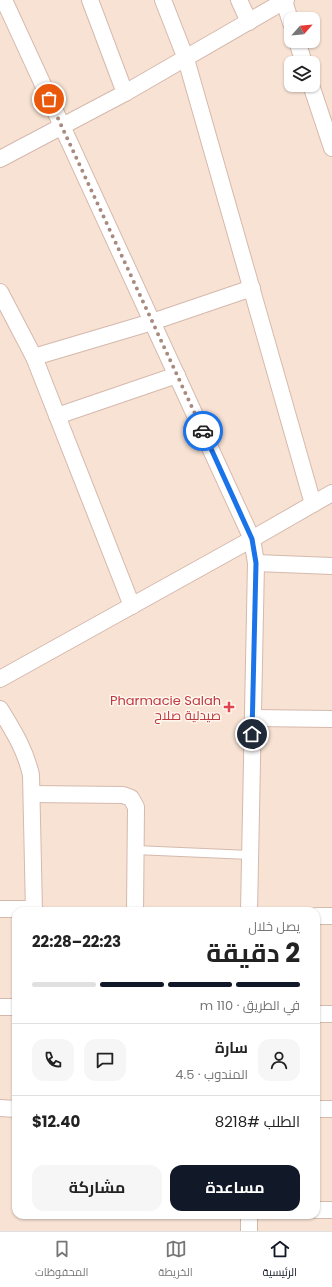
<!DOCTYPE html>
<html lang="ar">
<head>
<meta charset="utf-8">
<style>
	:root { --surface:#fff; --page:#f6f6f6; --text:#222; --muted:#767676; --line:#e0e0e0; --accent:#111827 }
	body { margin:0; font-family:Poppins,Cairo,sans-serif; background:var(--page); color:var(--text); direction:rtl; height:100vh; display:flex; flex-direction:column; font-size:15px; white-space:nowrap }
	* { box-sizing:border-box; margin:0 }
	p { font-size:13px; color:var(--muted) }
	.icon { flex:none; width:22px; height:22px; fill:none; stroke:currentColor; stroke-width:2; stroke-linecap:round; stroke-linejoin:round }
	.map { position:relative; flex:1; overflow:hidden; direction:ltr }
	.details { position:absolute; left:12px; top:907px; width:308px; height:312px; display:flex; flex-direction:column; background:var(--surface); border-radius:12px; box-shadow:0 1px 3px #0004; direction:rtl }
	.details>* { flex:none }
	.needle { width:26px; rotate:63deg }
	.buttons { position:absolute; left:284px; top:12px; display:grid; gap:8px }
	.buttons a { display:grid; place-items:center; width:36px; height:36px; border-radius:8px; background:var(--surface); box-shadow:0 1px 3px #0004; font-size:20px }
	.pin { position:absolute; display:grid; place-items:center; width:34px; height:34px; color:#fff; margin:-17px; border:2px solid #fff; border-radius:50%; box-shadow:0 1px 4px #0007 }
	.courier { position:absolute; display:grid; place-items:center; width:40px; height:40px; margin:-20px; border:3px solid #1a73e8; border-radius:50%; background:#fff; color:#222; box-shadow:0 1px 5px #0007 }
	.headline em { font-style:normal; font-weight:700 }
	.headline div { display:flex; flex-direction:column-reverse }
	.headline { display:flex; align-items:center; justify-content:space-between; height:68px; padding:0 20px }
	h1 { font-size:26px; font-weight:700; line-height:30px }
	.bar { display:grid; grid-template-columns:repeat(4,1fr); gap:6px 4px; align-content:center; height:48px; padding:0 20px }
	.bar i { height:5px; border-radius:3px; background:var(--line) }
	.bar .selected { background:var(--accent) }
	.bar p { grid-column:span 4 }
	.line { display:flex; align-items:center; gap:10px; padding:0 20px; border-top:1px solid var(--line) }
	.line div { flex:1 }
	.round { display:grid; place-items:center; flex:none; width:42px; height:42px; border-radius:12px; background:var(--page) }
	.primary-button { display:flex; gap:8px; margin-top:auto; padding:8px 20px }
	.primary-button a { flex:1; height:46px; border-radius:12px; background:var(--accent); color:#fff; font-size:16px; font-weight:700; line-height:46px; text-align:center }
	.primary-button a+a { background:var(--page); color:var(--text) }
	.tabs { display:flex; justify-content:space-around; align-items:center; height:56px; border-top:1px solid var(--line); background:var(--surface); font-size:11px; color:var(--muted) }
	.tabs a { display:grid; justify-items:center; gap:2px }
	.tabs .selected { color:var(--accent) }
	.map>svg:first-child { display:block }
	.residential { fill:#f7e2d3; fill-rule:evenodd }
	.lines { fill:none; stroke-linecap:round; stroke-linejoin:round }
	.lane-casing { stroke:#d5b9ad; stroke-width:10 }
	.street-casing { stroke:#d5b9ad; stroke-width:18 }
	.lane { stroke:#fff; stroke-width:8 }
	.street { stroke:#fff; stroke-width:16 }
	.done { stroke:#a98a7f; stroke-width:4; stroke-dasharray:0 7.2 }
	.route { stroke:#1a73e8; stroke-width:5 }
	.health-dot { fill:#e0444e; stroke:#fff6ee; stroke-width:1.5 }
	.labels { text-anchor:middle; stroke-width:3; stroke-linejoin:round; paint-order:stroke }
	.health-label { font-size:13px; fill:#be3a42; stroke:#fff6ee; text-anchor:end }
</style>
</head>
<body>
<div class="map">
<svg width="332" height="1231" viewBox="0 0 332 1231">
	<rect width="100%" height="100%" fill="#fff1e6"/>
	<!-- residential -->
	<path class="residential" d="M0 0H332V1231H0ZM291 19H313V41H291ZM291 63H313V85H291ZM16 911H316V1215H16Z"/>
	<g class="lines">
		<defs>
			<polyline id="lane" points="135,850 250,855"/>
			<g id="street">
				<polyline points="4,0 252,539 256,563 249,911"/>
				<polyline points="90,0 125,93"/>
				<polyline points="163,0 186,59 313,504"/>
				<polyline points="239,0 249,22"/>
				<polyline points="284,1 291,23"/>
				<polyline points="297,41 304,63"/>
				<polyline points="311,85 332,148"/>
				<polyline points="0,159 125,93 286,0"/>
				<polyline points="0,292 34,357 132,606"/>
				<polyline points="34,357 152,322 252,288"/>
				<polyline points="57,416 177,375"/>
				<polyline points="256,563 332,566"/>
				<polyline points="0,679 252,539 332,493"/>
				<path d="M0 709C14 732 25 749 31 775L34 911"/>
				<polyline points="253,718 332,719"/>
				<polyline points="32,794 123,795 131,798 136,807 135,911"/>
				<polyline points="0,909 34,909"/>
				<polyline points="316,916 332,916"/>
				<polyline points="0,1007 16,1007"/>
				<polyline points="316,1014 332,1014"/>
				<polyline points="0,1108 16,1109"/>
				<polyline points="316,1109 332,1109"/>
				<polyline points="316,1210 332,1210"/>
				<polyline points="249,1231 249,1215"/>
			</g>
		</defs>
		<!-- lane casing -->
		<use href="#lane" class="lane-casing"/>
		<!-- street casing -->
		<use href="#street" class="street-casing"/>
		<!-- lane -->
		<use href="#lane" class="lane"/>
		<!-- street -->
		<use href="#street" class="street"/>
	</g>
	<g class="lines">
		<!-- done -->
		<polyline class="done" points="49,99 203,431"/>
		<!-- route -->
		<polyline class="route" points="203,431 252,539 256,563 252,734"/>
	</g>
	<!-- markers -->
	<path class="health-dot" d="M227 701h4v4h4v4h-4v4h-4v-4h-4v-4h4z"/>
	<g class="labels">
		<!-- health labels -->
		<g class="health-label">
			<text x="221" y="705">Pharmacie Salah<tspan x="221" dy="15">صيدلية صلاح</tspan></text>
		</g>
	</g>
</svg>
<div class="buttons">
<a><svg class="needle" viewBox="-14 -14 28 28"><path d="M0-13l5 13h-10z" fill="#e53935"/><path d="M0 13l5-13h-10z" fill="#767676"/></svg></a>
<a><svg class="icon" aria-label="layers" viewBox="0 0 24 24"><path d="M12 4l9 5-9 5-9-5zM3 14l9 5 9-5"/></svg></a>
</div>
<div class="pin" style="left:49px;top:99px;background:#ea580c"><svg class="icon" aria-label="bag" viewBox="0 0 24 24"><path d="M5 8h14l-1 12H6zM9 8a3 3 0 0 1 6 0"/></svg></div>
<div class="pin" style="left:252px;top:734px;background:#1f2937"><svg class="icon" aria-label="home" viewBox="0 0 24 24"><path d="M3 11l9-7 9 7M6 9v11h12V9"/></svg></div>
<div class="courier" style="left:203px;top:431px"><svg class="icon" aria-label="car" viewBox="0 0 24 24"><path d="M5 17H2v-5l4-1 3-4h7l3 4 3 1v5h-3M9 17h6M6 11h13"/><circle cx="7" cy="17" r="2"/><circle cx="17" cy="17" r="2"/></svg></div>
<section class="details">
<div class="headline"><div><h1>2 دقيقة</h1><p>يصل خلال</p></div><em>22:23–22:28</em></div>
<div class="bar"><i class="selected"></i><i class="selected"></i><i class="selected"></i><i></i><p>في الطريق · 110 m</p></div>
<div class="line" style="height:72px"><a class="round"><svg class="icon" aria-label="person" viewBox="0 0 24 24"><circle cx="12" cy="8" r="4"/><path d="M4 21q1-7 8-7t8 7"/></svg></a><div><b>سارة</b><p>المندوب · 4.5</p></div><a class="round"><svg class="icon" aria-label="chat" viewBox="0 0 24 24"><path d="M4 5h16v11H9l-5 4z"/></svg></a><a class="round"><svg class="icon" aria-label="phone" viewBox="0 0 24 24"><path d="M5 4h4l2 5-3 2q2 4 5 5l2-3 5 2v4C11 20 4 13 5 4z"/></svg></a></div>
<div class="line" style="height:52px"><div>الطلب #8218</div><b>$12.40</b></div>
<div class="primary-button"><a>مساعدة</a><a>مشاركة</a></div>
</section>
</div>
<nav class="tabs">
<a class="selected"><svg class="icon" aria-label="home" viewBox="0 0 24 24"><path d="M3 11l9-7 9 7M6 9v11h12V9"/></svg>الرئيسية</a>
<a><svg class="icon" aria-label="map" viewBox="0 0 24 24"><path d="M3 6l6-2 6 2 6-2v14l-6 2-6-2-6 2zM9 4v14M15 6v14"/></svg>الخريطة</a>
<a><svg class="icon" aria-label="saved" viewBox="0 0 24 24"><path d="M7 4h10v16l-5-4-5 4z"/></svg>المحفوظات</a>
</nav>
</body>
</html>
